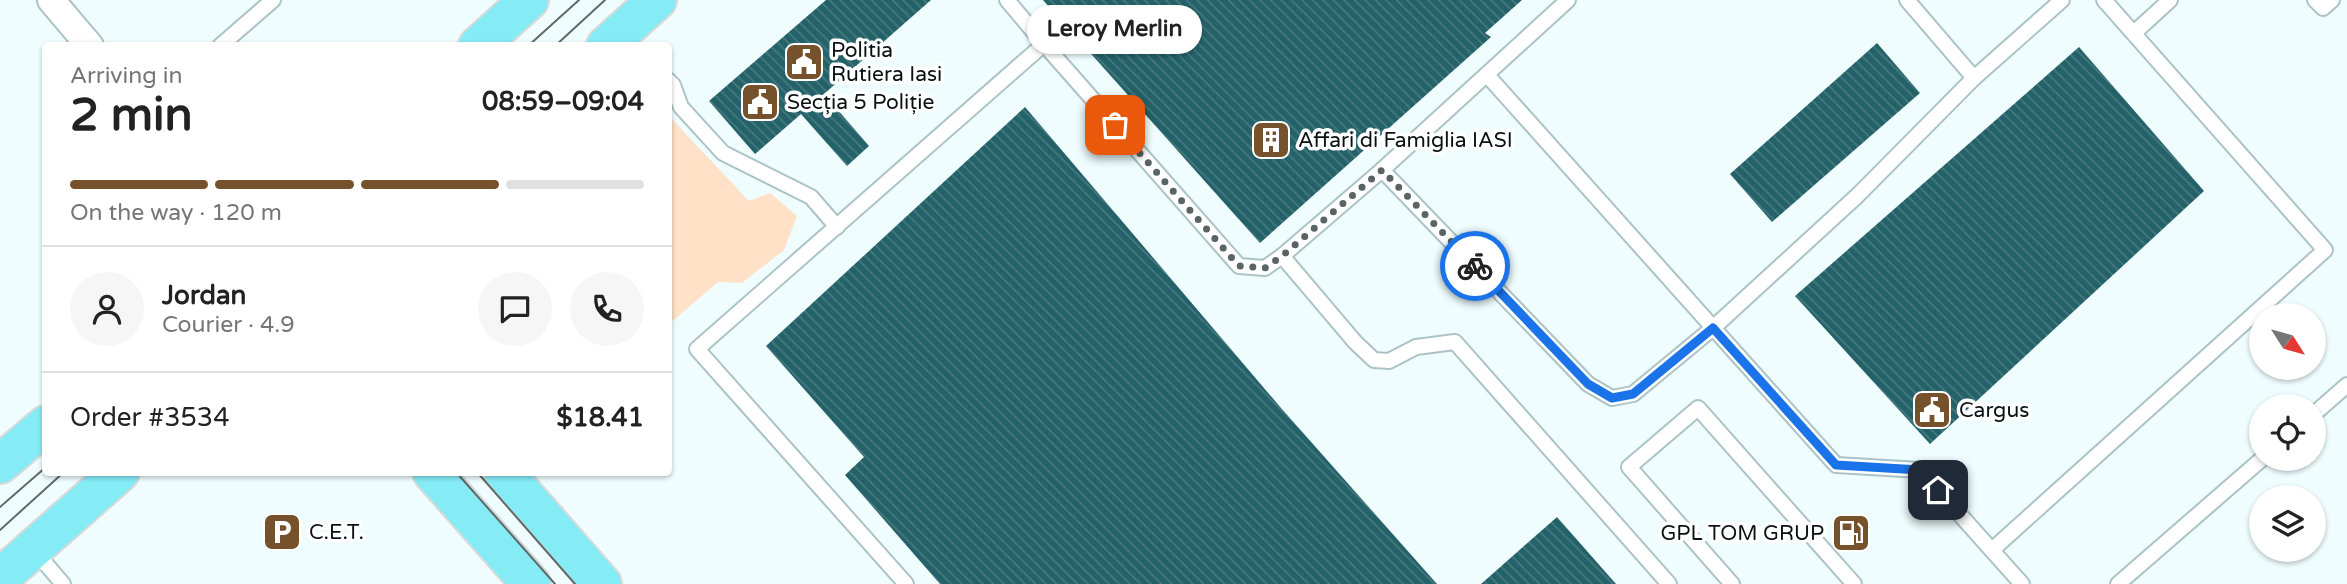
<!DOCTYPE html>
<html lang="en">
<head>
<meta charset="utf-8">
<style>
	:root { --surface:#fff; --page:#f6f6f6; --text:#222; --muted:#767676; --line:#e0e0e0; --accent:#76522c }
	body { margin:0; font-family:"Varela Round",sans-serif; background:var(--page); color:var(--text); height:100vh; display:flex; flex-direction:column; font-size:26px; white-space:nowrap }
	* { box-sizing:border-box; margin:0 }
	p { font-size:23px; color:var(--muted) }
	.icon { flex:none; width:38px; height:38px; fill:none; stroke:currentColor; stroke-width:2; stroke-linecap:round; stroke-linejoin:round }
	.map { position:relative; flex:1; overflow:hidden }
	.panel { position:absolute; left:42px; top:42px; width:630px; height:434px; display:flex; flex-direction:column; background:var(--surface); border-radius:7px; box-shadow:0 2px 5px #0004 }
	.panel>* { flex:none }
	.needle { width:46px; rotate:127deg }
	.buttons { position:absolute; left:2249px; top:303px; display:grid; gap:14px }
	.buttons a { display:grid; place-items:center; width:77px; height:77px; border-radius:50%; background:var(--surface); box-shadow:0 2px 5px #0004; font-size:35px }
	.pin { position:absolute; display:grid; place-items:center; width:60px; height:60px; color:#fff; margin:-30px; border-radius:14px; box-shadow:0 4px 10px #0006 }
	.courier { position:absolute; display:grid; place-items:center; width:70px; height:70px; margin:-35px; border:5px solid #1a73e8; border-radius:50%; background:#fff; color:#222; box-shadow:0 2px 9px #0007 }
	.bubble { position:absolute; height:49px; border-radius:24px; background:var(--surface); box-shadow:0 2px 5px #0004; font-size:23px; font-weight:800; line-height:49px; text-align:center }
	.summary em { font-style:normal; font-weight:800 }
	.summary div { display:flex; flex-direction:column-reverse }
	.summary { display:flex; align-items:center; justify-content:space-between; height:119px; padding:0 28px }
	h1 { font-size:46px; font-weight:800; line-height:52px }
	.bar { display:grid; grid-template-columns:repeat(4,1fr); gap:10px 7px; align-content:center; height:84px; padding:0 28px }
	.bar i { height:9px; border-radius:5px; background:var(--line) }
	.bar .selected { background:var(--accent) }
	.bar p { grid-column:span 4 }
	.line { display:flex; align-items:center; gap:18px; padding:0 28px; border-top:2px solid var(--line) }
	.line div { flex:1 }
	.round { display:grid; place-items:center; flex:none; width:74px; height:74px; border-radius:37px; background:var(--page) }
	.map>svg:first-child { display:block }
	.grass { fill:#fee1c7 }
	.building { fill:url(#building-back-hatch) }
	.lines { fill:none; stroke-linecap:round; stroke-linejoin:round }
	.lane-casing { stroke:#acc3c6; stroke-width:18 }
	.street-casing { stroke:#acc3c6; stroke-width:30 }
	.primary-casing { stroke:#d8d9d9; stroke-width:42 }
	.lane { stroke:#fff; stroke-width:14 }
	.street { stroke:#fff; stroke-width:26 }
	.primary { stroke:#85ecf6; stroke-width:38 }
	.tram { stroke:#5f696a; stroke-width:2 }
	.done { stroke:#5a6465; stroke-width:7; stroke-dasharray:0 12.6 }
	.route { stroke:#1a73e8; stroke-width:9 }
	.labels { text-anchor:middle; stroke-width:7; stroke-linejoin:round; paint-order:stroke }
	.poi-label { font-size:21px; fill:#091112; stroke:#fff; text-anchor:start }
</style>
</head>
<body>
<div class="map">
<svg width="2347" height="584" viewBox="0 0 2347 584">
	<defs>
		<pattern id="building-back-hatch" width="6" height="6" patternUnits="userSpaceOnUse" patternTransform="scale(1.75)"><rect width="6" height="6" fill="#236269"/><path d="M-1 5l2 2M0 0l6 6M5-1l2 2" fill="none" stroke="#48787d"/></pattern>
	</defs>
	<rect width="100%" height="100%" fill="#effdfe"/>
	<!-- grass -->
	<polygon class="grass" points="669,116 749,201 770,193 797,216 784,250 742,283 718,282 669,324"/>
	<!-- building -->
	<g class="building">
		<polygon points="826,0 931,0 824,94 869,146 847,166 801,114 755,154 709,101"/>
		<polygon points="1043,0 1522,0 1485,33 1491,37 1260,243"/>
		<polygon points="1877,43 1920,93 1772,222 1730,174"/>
		<polygon points="2079,47 2204,191 1930,444 1795,296"/>
		<polygon points="1025,107 1281,408 1437,584 940,584 845,475 864,457 766,346"/>
		<polygon points="1557,517 1616,584 1481,584"/>
	</g>
	<g class="lines">
		<defs>
			<g id="lane">
				<polyline points="1907,0 1974,78"/>
				<polyline points="2315,0 2323,8 2332,0"/>
				<polyline points="2134,33 2170,0"/>
				<polyline points="1044,44 1239,266 1265,268 1282,256 1382,170 1568,0"/>
				<polyline points="220,46 273,0"/>
				<polyline points="1487,75 1836,465 1920,470 2022,584"/>
				<polyline points="668,80 673,85 681,107 723,153 811,197 837,227"/>
				<polyline points="1382,170 1588,384 1612,398 1633,394 1713,328 1857,196 1974,78 2062,0"/>
				<polyline points="1282,256 1355,342 1374,360 1389,361 1416,347 1455,342 1669,584"/>
				<polyline points="2314,414 2347,385"/>
				<polyline points="34,550 63,584"/>
				<polyline points="1992,550 2325,250 2104,0"/>
				<polyline points="906,584 697,349 1044,44 1007,0"/>
				<polyline points="1732,584 1629,467 1698,408 1854,584"/>
				<polyline points="2118,584 2263,458"/>
			</g>
			<polyline id="street" points="51,0 90,46"/>
			<g id="primary">
				<polyline points="478,46 529,0"/>
				<polyline points="606,46 657,0"/>
				<polyline points="0,464 46,425"/>
				<polyline points="432,472 531,584"/>
				<polyline points="504,472 602,584"/>
				<polyline points="0,578 120,472"/>
			</g>
		</defs>
		<!-- lane casing -->
		<use href="#lane" class="lane-casing"/>
		<!-- street casing -->
		<use href="#street" class="street-casing"/>
		<!-- primary casing -->
		<use href="#primary" class="primary-casing"/>
		<!-- lane -->
		<use href="#lane" class="lane"/>
		<!-- street -->
		<use href="#street" class="street"/>
		<!-- primary -->
		<use href="#primary" class="primary"/>
		<!-- tram -->
		<g class="tram">
			<polyline points="528,46 579,0"/>
			<polyline points="555,46 605,0"/>
			<polyline points="456,472 555,584"/>
			<polyline points="477,472 575,584"/>
			<polyline points="0,507 46,467"/>
			<polyline points="0,530 64,472"/>
		</g>
	</g>
	<g class="lines">
		<!-- done -->
		<polyline class="done" points="1115,125 1239,266 1265,268 1282,256 1382,170 1475,266"/>
		<!-- route -->
		<polyline class="route" points="1475,266 1588,384 1612,398 1633,394 1713,328 1836,465 1920,470 1938,490"/>
	</g>
	<!-- icons -->
	<defs>
		<symbol id="civic-square" viewBox="-11 -11 22 22"><rect x="-9" y="-9" width="18" height="18" rx="4" fill="#76522c" stroke="#fff"/><path d="M-.6-6.5H3V-4.5H.6V-3L4-1V1h2V6H-6V1h2V-1L-.6-3ZM-1.2 2.5V6h2.4V2.5Z" fill="#fff"/></symbol>
		<symbol id="building-square" viewBox="-11 -11 22 22"><rect x="-9" y="-9" width="18" height="18" rx="4" fill="#76522c" stroke="#fff"/><path d="M-4-6H4V6H1V3H-1V6H-4ZM-2.5-4.3h1.7v1.8h-1.7ZM.8-4.3h1.7v1.8H.8ZM-2.5-1h1.7V.8h-1.7ZM.8-1h1.7V.8H.8Z" fill="#fff"/></symbol>
		<symbol id="parking-square" viewBox="-11 -11 22 22"><rect x="-9" y="-9" width="18" height="18" rx="4" fill="#76522c" stroke="#fff"/><path d="M-3.5-5.5H1a3.5 3.5 0 0 1 0 7H-1V5.5H-3.5ZM-1-3.4V-.6H.8a1.4 1.4 0 0 0 0-2.8Z" fill="#fff"/></symbol>
		<symbol id="fuel-square" viewBox="-11 -11 22 22"><rect x="-9" y="-9" width="18" height="18" rx="4" fill="#76522c" stroke="#fff"/><path d="M-5.5-6h7V0h2V4h1.3V-2.5L3-4.5l.8-.8L6-3V5H2.5V1h-1V6h-7ZM-4.2-4.7v3.2H.2V-4.7Z" fill="#fff"/></symbol>
	</defs>
	<g fill-rule="evenodd">
		<use href="#civic-square" x="782" y="40" width="44" height="44"/>
		<use href="#civic-square" x="738" y="80" width="44" height="44"/>
		<use href="#building-square" x="1249" y="118" width="44" height="44"/>
		<use href="#civic-square" x="1910" y="388" width="44" height="44"/>
		<use href="#parking-square" x="260" y="510" width="44" height="44"/>
		<use href="#fuel-square" x="1829" y="511" width="44" height="44"/>
	</g>
	<g class="labels">
		<!-- poi labels -->
		<g class="poi-label">
			<text x="831" y="57">Politia<tspan x="831" dy="24">Rutiera Iasi</tspan></text>
			<text x="787" y="109">Secția 5 Poliție</text>
			<text x="1298" y="147">Affari di Famiglia IASI</text>
			<text x="1959" y="417">Cargus</text>
			<text x="309" y="539">C.E.T.</text>
			<text x="1824" y="540" text-anchor="end">GPL TOM GRUP</text>
		</g>
	</g>
</svg>
<div class="buttons">
<a><svg class="needle" viewBox="-14 -14 28 28"><path d="M0-13l5 13h-10z" fill="#e53935"/><path d="M0 13l5-13h-10z" fill="#767676"/></svg></a>
<a><svg class="icon" aria-label="locate" viewBox="0 0 24 24"><circle cx="12" cy="12" r="6"/><path d="M12 2v4M12 18v4M2 12h4M18 12h4"/></svg></a>
<a><svg class="icon" aria-label="layers" viewBox="0 0 24 24"><path d="M12 4l9 5-9 5-9-5zM3 14l9 5 9-5"/></svg></a>
</div>
<div class="pin" style="left:1115px;top:125px;background:#ea580c"><svg class="icon" aria-label="bag" viewBox="0 0 24 24"><path d="M5 8h14l-1 12H6zM9 8a3 3 0 0 1 6 0"/></svg></div>
<div class="pin" style="left:1938px;top:490px;background:#1f2937"><svg class="icon" aria-label="home" viewBox="0 0 24 24"><path d="M3 11l9-7 9 7M6 9v11h12V9"/></svg></div>
<div class="courier" style="left:1475px;top:266px"><svg class="icon" aria-label="bike" viewBox="0 0 24 24"><circle cx="6" cy="16" r="4"/><circle cx="18" cy="16" r="4"/><path d="M6 16l4-8h5l3 8M10 8l3 8H6M13 5h3"/></svg></div>
<div class="bubble" style="left:1027px;top:5px;width:175px">Leroy Merlin</div>
<section class="panel">
<div class="summary"><div><h1>2 min</h1><p>Arriving in</p></div><em>08:59–09:04</em></div>
<div class="bar"><i class="selected"></i><i class="selected"></i><i class="selected"></i><i></i><p>On the way · 120 m</p></div>
<div class="line" style="height:126px"><a class="round"><svg class="icon" aria-label="person" viewBox="0 0 24 24"><circle cx="12" cy="8" r="4"/><path d="M4 21q1-7 8-7t8 7"/></svg></a><div><b>Jordan</b><p>Courier · 4.9</p></div><a class="round"><svg class="icon" aria-label="chat" viewBox="0 0 24 24"><path d="M4 5h16v11H9l-5 4z"/></svg></a><a class="round"><svg class="icon" aria-label="phone" viewBox="0 0 24 24"><path d="M5 4h4l2 5-3 2q2 4 5 5l2-3 5 2v4C11 20 4 13 5 4z"/></svg></a></div>
<div class="line" style="height:91px"><div>Order #3534</div><b>$18.41</b></div>
</section>
</div>
</body>
</html>
